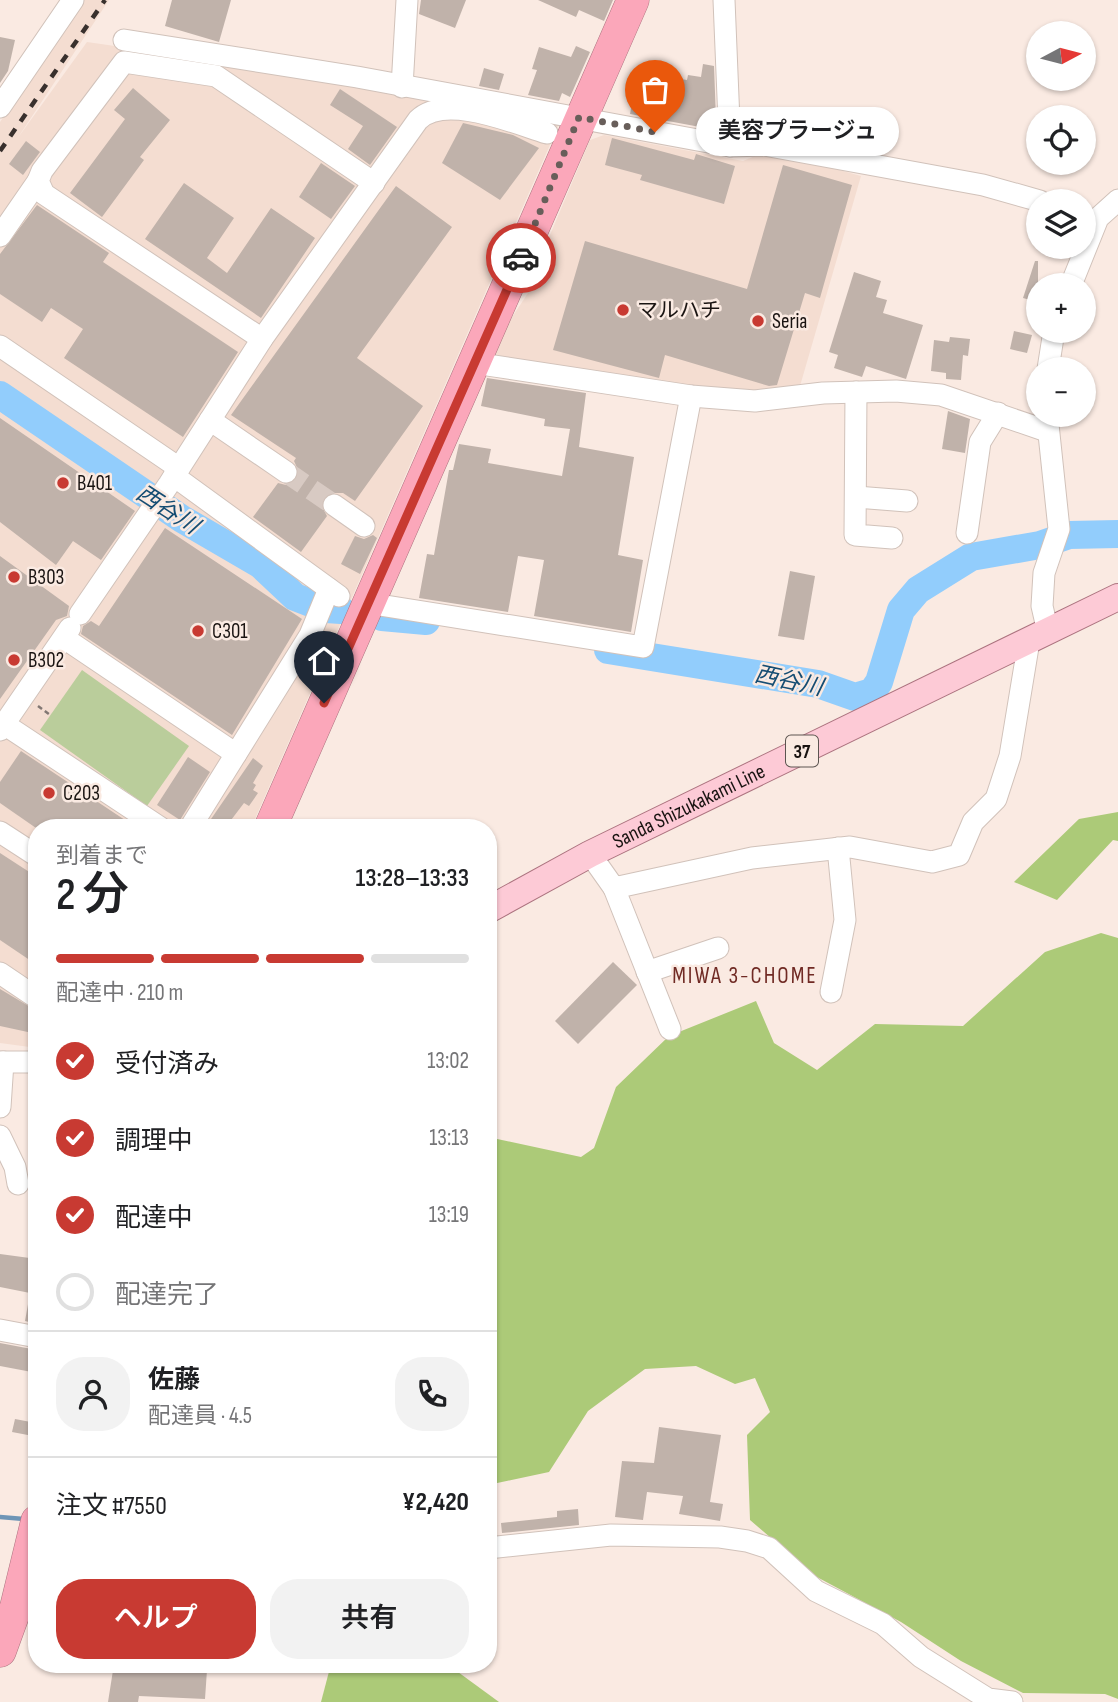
<!DOCTYPE html>
<html lang="ja">
<head>
<meta charset="utf-8">
<style>
	:root { --surface:#fff; --page:#f2f2f2; --text:#202124; --muted:#757577; --line:#e0e0e0; --accent:#c83a32 }
	body { margin:0; font-family:"Sofia Sans Condensed","Noto Sans JP",sans-serif; background:var(--page); color:var(--text); height:100vh; display:flex; flex-direction:column; font-size:26px; white-space:nowrap }
	* { box-sizing:border-box; margin:0 }
	p { font-size:23px; color:var(--muted) }
	.icon { flex:none; width:38px; height:38px; fill:none; stroke:currentColor; stroke-width:2; stroke-linecap:round; stroke-linejoin:round }
	.map { position:relative; flex:1; overflow:hidden }
	.sheet { position:absolute; left:28px; top:819px; width:469px; height:854px; display:flex; flex-direction:column; background:var(--surface); border-radius:28px; box-shadow:0 2px 5px #0004 }
	.sheet>* { flex:none }
	.needle { width:46px; rotate:83deg }
	.controls { position:absolute; left:1026px; top:21px; display:grid; gap:14px }
	.controls a { display:grid; place-items:center; width:70px; height:70px; border-radius:50%; background:var(--surface); box-shadow:0 2px 5px #0004; font-size:35px }
	.pin { position:absolute; display:grid; place-items:center; width:60px; height:60px; color:#fff; margin:-72px -30px; border-radius:50% 50% 50% 0; rotate:-45deg; box-shadow:0 0 7px #0007 }
	.pin .icon { rotate:45deg }
	.courier { position:absolute; display:grid; place-items:center; width:70px; height:70px; margin:-35px; border:5px solid #c83a32; border-radius:50%; background:#fff; color:#222; box-shadow:0 2px 9px #0007 }
	.bubble { position:absolute; height:49px; border-radius:24px; background:var(--surface); box-shadow:0 2px 5px #0004; font-size:23px; font-weight:600; line-height:49px; text-align:center }
	.summary em { font-style:normal; font-weight:600 }
	.summary div { display:flex; flex-direction:column-reverse }
	.summary { display:flex; align-items:center; justify-content:space-between; height:119px; padding:0 28px }
	h1 { font-size:46px; font-weight:600; line-height:52px }
	.bar { display:grid; grid-template-columns:repeat(4,1fr); gap:10px 7px; align-content:center; height:84px; padding:0 28px }
	.bar i { height:9px; border-radius:5px; background:var(--line) }
	.bar .active { background:var(--accent) }
	.bar p { grid-column:span 4 }
	.line { display:flex; align-items:center; gap:18px; padding:0 28px; border-top:2px solid var(--line) }
	.line div { flex:1 }
	.round { display:grid; place-items:center; flex:none; width:74px; height:74px; border-radius:28px; background:var(--page) }
	ol { padding:0 28px; list-style:none }
	li { display:flex; align-items:center; gap:21px; height:77px }
	li p { margin-inline-start:auto }
	li .icon { padding:7px; border-radius:50%; background:var(--accent); color:#fff; stroke-width:4 }
	li:last-child { color:var(--muted) }
	li i { width:38px; height:38px; border:4px solid var(--line); border-radius:50% }
	.cta { display:flex; gap:14px; margin-top:auto; padding:14px 28px }
	.cta a { flex:1; height:80px; border-radius:28px; background:var(--accent); color:#fff; font-size:28px; font-weight:600; line-height:80px; text-align:center }
	.cta a+a { background:var(--page); color:var(--text) }
	.map>svg:first-child { display:block }
	.built { fill:#f4ddd1 }
	.green { fill:#bacd9b }
	.forest { fill:#acca78 }
	.lines { fill:none; stroke-linecap:round; stroke-linejoin:round }
	.stream { stroke:#6e95b6; stroke-width:4.5 }
	.river { stroke:#92cdfc; stroke-width:28 }
	.building { fill:#c0b2aa }
	.minor-tunnel { stroke:#d8cac3; stroke-width:21; stroke-dasharray:21 10; stroke-linecap:butt }
	.minor-casing { stroke:#d1c2ba; stroke-width:23 }
	.major-casing { stroke:#ac737f; stroke-width:28 }
	.highway-casing { stroke:#ac737f; stroke-width:33 }
	.path { stroke:#827773; stroke-width:2.5; stroke-dasharray:5 3.5; stroke-linecap:butt }
	.minor { stroke:#fff; stroke-width:21 }
	.major { stroke:#fdcad6; stroke-width:26 }
	.highway { stroke:#fba7ba; stroke-width:32 }
	.rail { stroke:#38302d; stroke-width:4.5; stroke-dasharray:9 9; stroke-linecap:butt }
	.done { stroke:#685e5a; stroke-width:7; stroke-dasharray:0 12.6 }
	.route { stroke:#c83a32; stroke-width:9 }
	.poi-dot { fill:#c83a32; stroke:#faeae2; stroke-width:2.5 }
	.labels { text-anchor:middle; stroke-width:5; stroke-linejoin:round; paint-order:stroke }
	.shield { fill:#faeae2; stroke:#5c5450; stroke-width:2 }
	.shield-label { font-size:19px; font-weight:bold; fill:#191311 }
	.poi-label { font-size:21px; fill:#191311; stroke:#faeae2; text-anchor:start }
	.street-label { font-size:21px; fill:#191311; stroke:#faeae2 }
	.water-label { font-size:23px; font-style:italic; fill:#154d73; stroke:#faeae2 }
	.neighbourhood-label { font-size:23px; letter-spacing:2px; fill:#702a24; stroke:#faeae2 }
</style>
</head>
<body>
<div class="map">
<svg width="1118" height="1702" viewBox="0 0 1118 1702">
	<rect width="100%" height="100%" fill="#faeae2"/>
	<!-- built -->
	<g class="built">
		<polygon points="84,0 109,0 17,139 87,42 233,63 560,122 251,828 37,828 37,1048 0,1043 0,122"/>
		<polygon points="604,135 743,161 762,153 785,155 861,176 800,386 749,393 696,389 490,358 505,328 543,270 547,242 590,140"/>
	</g>
	<!-- green -->
	<polygon class="green" points="82,670 189,746 147,806 40,730"/>
	<!-- forest -->
	<g class="forest">
		<polygon points="1118,812 1118,841 1113,840 1057,900 1014,882 1079,819"/>
		<polygon points="1101,933 1118,938 1118,1699 1105,1694 1023,1693 961,1661 901,1622 815,1576 750,1520 747,1435 770,1412 755,1378 735,1384 696,1366 645,1369 588,1411 549,1472 488,1485 488,1137 581,1157 594,1148 616,1087 669,1036 756,1001 774,1043 817,1070 875,1024 963,1026 1045,952"/>
		<polygon points="331,1664 447,1664 499,1702 321,1702"/>
	</g>
	<g class="lines">
		<!-- stream -->
		<polyline class="stream" points="0,1517 24,1519"/>
		<!-- river -->
		<g class="river">
			<polyline points="0,395 182,519 261,565 295,597 326,609 341,610"/>
			<polyline points="382,617 426,621"/>
			<polyline points="608,650 818,684 855,697 872,692 879,682 901,610 918,590 971,557 1040,545 1069,535 1118,534"/>
		</g>
	</g>
	<!-- building -->
	<g class="building">
		<polygon points="172,0 231,0 219,42 165,26"/>
		<polygon points="421,0 466,0 455,28 419,14"/>
		<polygon points="538,0 613,0 604,21 579,10 576,17"/>
		<polygon points="0,37 15,40 8,71 0,83"/>
		<polygon points="576,46 590,52 570,97 562,93 559,101 528,95 537,70 532,69 539,47 571,57"/>
		<polygon points="703,64 714,66 716,119 711,129 630,114 638,72 687,80 688,75 701,77"/>
		<polygon points="484,68 504,74 499,90 479,86"/>
		<polygon points="133,88 170,120 140,157 144,160 102,217 70,193 125,119 114,110"/>
		<polygon points="340,89 397,127 370,165 348,149 363,126 330,105"/>
		<polygon points="463,123 513,135 539,148 500,200 442,163"/>
		<polygon points="612,138 694,160 696,154 735,166 724,204 640,180 642,175 605,165"/>
		<polygon points="26,141 40,152 23,175 9,164"/>
		<polygon points="321,163 355,186 331,219 299,197"/>
		<polygon points="783,165 852,185 820,298 805,293 777,385 769,386 665,355 659,378 553,350 585,241 747,289"/>
		<polygon points="184,183 234,218 207,258 227,273 271,208 315,238 261,318 145,239"/>
		<polygon points="396,186 452,227 357,358 423,406 355,501 343,493 329,493 324,497 321,505 327,516 301,552 253,517 278,483 286,485 296,480 299,472 294,461 296,458 231,415"/>
		<polygon points="37,205 109,253 103,262 238,352 183,437 64,358 83,329 51,308 42,322 0,294 0,254"/>
		<polygon points="1035,261 1038,261 1038,302 1023,298"/>
		<polygon points="854,272 881,281 876,297 887,300 883,313 923,325 906,379 866,366 862,377 834,368 838,355 829,352"/>
		<polygon points="1014,331 1032,335 1027,353 1010,349"/>
		<polygon points="950,337 970,339 968,356 963,355 961,380 946,379 946,373 931,371 934,340 949,342"/>
		<polygon points="487,378 586,393 579,447 634,457 618,555 643,560 631,632 534,616 544,560 518,556 508,612 419,598 427,554 434,555 449,470 453,470 459,444 491,449 488,463 562,476 570,429 544,426 545,419 481,406"/>
		<polygon points="948,411 970,419 965,453 942,449"/>
		<polygon points="0,418 135,511 101,560 73,541 56,565 0,522"/>
		<polygon points="165,528 302,619 232,735 81,634 83,626 91,621 99,626"/>
		<polygon points="373,535 377,538 360,574 341,564 355,536 364,539"/>
		<polygon points="0,556 69,606 67,616 56,620 0,699"/>
		<polygon points="790,571 815,576 804,640 778,636"/>
		<polygon points="21,751 137,828 36,828 0,803 0,782"/>
		<polygon points="188,757 210,772 180,820 157,805"/>
		<polygon points="253,758 263,766 253,783 256,785 253,790 258,793 249,806 244,803 225,828 217,828 209,822"/>
		<polygon points="0,853 37,877 37,965 0,940"/>
		<polygon points="613,962 637,985 578,1044 555,1021"/>
		<polygon points="0,989 37,1011 37,1034 0,1026"/>
		<polygon points="37,1164 37,1186 31,1186 28,1165"/>
		<polygon points="0,1254 37,1259 37,1324 25,1321 30,1293 0,1287"/>
		<polygon points="0,1343 37,1350 37,1373 0,1366"/>
		<polygon points="15,1419 36,1423 33,1436 12,1432"/>
		<polygon points="659,1427 721,1435 710,1502 723,1504 720,1521 679,1514 683,1496 647,1492 643,1520 615,1517 622,1461 654,1463"/>
		<polygon points="578,1509 579,1525 502,1533 501,1523 557,1517 557,1511"/>
		<polygon points="114,1664 138,1664 182,1673 182,1668 207,1670 205,1699 139,1696 138,1702 108,1702"/>
	</g>
	<g class="lines">
		<!-- minor-tunnel -->
		<polyline class="minor-tunnel" points="286,472 334,505"/>
		<defs>
			<g id="minor">
				<polyline points="724,0 730,146"/>
				<polyline points="124,40 357,77 730,146 764,145 983,185 1040,201"/>
				<polyline points="402,87 407,0"/>
				<polyline points="0,107 73,0"/>
				<polyline points="0,236 38,181"/>
				<polyline points="1071,285 1098,218 1118,200"/>
				<polyline points="262,339 44,194 38,181 42,171 124,62 216,76 374,183"/>
				<polyline points="0,346 179,468"/>
				<polyline points="474,363 691,396 755,401 823,393 896,391 941,395 1047,431"/>
				<polyline points="1048,369 1054,331"/>
				<polyline points="856,392 855,535 892,538"/>
				<polyline points="1047,415 1059,529 1044,573 1042,606 1048,632"/>
				<polyline points="210,420 286,472"/>
				<polyline points="174,476 339,596"/>
				<polyline points="856,497 907,501"/>
				<polyline points="334,505 364,526"/>
				<polyline points="967,533 980,442 998,413"/>
				<polyline points="367,603 643,647 691,396"/>
				<path d="M80 614 169 484 262 339 418 120C445 93 514 123 547 133"/>
				<polyline points="64,638 236,754"/>
				<polyline points="4,724 161,828"/>
				<polyline points="0,730 70,628"/>
				<polyline points="190,828 310,635 329,589"/>
				<polyline points="0,832 37,856"/>
				<polyline points="590,854 614,888 752,858 850,847 932,862 959,855 973,822 996,799 1010,756 1029,641"/>
				<polyline points="614,888 670,1029"/>
				<polyline points="647,972 718,948"/>
				<polyline points="0,973 37,998"/>
				<polyline points="831,992 845,920 838,848"/>
				<polyline points="0,1062 37,1062"/>
				<polyline points="0,1107 3,1062"/>
				<polyline points="0,1136 15,1167 18,1184"/>
				<polyline points="0,1330 37,1337"/>
				<polyline points="488,1548 611,1535 720,1537 747,1541 769,1548 816,1591 883,1624 921,1657 988,1699 1012,1702"/>
			</g>
			<g id="major">
				<path id="s1" d="M488 910 590 854 1118 597"/>
			</g>
			<g id="highway">
				<polyline points="270,828 633,0"/>
				<polyline points="0,1651 16,1607 37,1521"/>
			</g>
		</defs>
		<!-- minor casing -->
		<use href="#minor" class="minor-casing"/>
		<!-- major casing -->
		<use href="#major" class="major-casing"/>
		<!-- highway casing -->
		<use href="#highway" class="highway-casing"/>
		<!-- path -->
		<polyline class="path" points="38,706 50,715"/>
		<!-- minor -->
		<use href="#minor" class="minor"/>
		<!-- major -->
		<use href="#major" class="major"/>
		<!-- highway -->
		<use href="#highway" class="highway"/>
		<!-- rail -->
		<polyline class="rail" points="0,151 105,0"/>
	</g>
	<g class="lines">
		<!-- done -->
		<polyline class="done" points="521,258 579,117 655,132"/>
		<!-- route -->
		<polyline class="route" points="324,703 521,258"/>
	</g>
	<!-- markers -->
	<g class="poi-dot">
		<circle cx="623" cy="310" r="7"/>
		<circle cx="758" cy="321" r="7"/>
		<circle cx="63" cy="483" r="7"/>
		<circle cx="14" cy="577" r="7"/>
		<circle cx="198" cy="631" r="7"/>
		<circle cx="14" cy="660" r="7"/>
		<circle cx="49" cy="793" r="7"/>
	</g>
	<g class="labels">
		<!-- shield labels -->
		<rect class="shield" x="786" y="735.5" width="32" height="31" rx="5"/>
		<g class="shield-label">
			<text x="802" y="758">37</text>
		</g>
		<!-- poi labels -->
		<g class="poi-label">
			<text x="637" y="317">マルハチ</text>
			<text x="772" y="328">Seria</text>
			<text x="77" y="490">B401</text>
			<text x="28" y="584">B303</text>
			<text x="212" y="638">C301</text>
			<text x="28" y="667">B302</text>
			<text x="63" y="800">C203</text>
		</g>
		<!-- street labels -->
		<g class="street-label">
			<text dy="7" stroke="none"><textPath href="#s1" startOffset="226">Sanda Shizukakami Line</textPath></text>
		</g>
		<!-- water labels -->
		<g class="water-label">
			<text transform="translate(168 509) rotate(33)" y="8">西谷川</text>
			<text transform="translate(789 680) rotate(12)" y="8">西谷川</text>
		</g>
		<!-- neighbourhood labels -->
		<g class="neighbourhood-label">
			<text x="745" y="983">MIWA 3-CHOME</text>
		</g>
	</g>
</svg>
<div class="controls">
<a><svg class="needle" viewBox="-14 -14 28 28"><path d="M0-13l5 13h-10z" fill="#e53935"/><path d="M0 13l5-13h-10z" fill="#757577"/></svg></a>
<a><svg class="icon" aria-label="locate" viewBox="0 0 24 24"><circle cx="12" cy="12" r="6"/><path d="M12 2v4M12 18v4M2 12h4M18 12h4"/></svg></a>
<a><svg class="icon" aria-label="layers" viewBox="0 0 24 24"><path d="M12 4l9 5-9 5-9-5zM3 14l9 5 9-5"/></svg></a>
<a>+</a>
<a>−</a>
</div>
<div class="pin" style="left:655px;top:132px;background:#ea580c"><svg class="icon" aria-label="bag" viewBox="0 0 24 24"><path d="M5 8h14l-1 12H6zM9 8a3 3 0 0 1 6 0"/></svg></div>
<div class="pin" style="left:324px;top:703px;background:#1f2937"><svg class="icon" aria-label="home" viewBox="0 0 24 24"><path d="M3 11l9-7 9 7M6 9v11h12V9"/></svg></div>
<div class="courier" style="left:521px;top:258px"><svg class="icon" aria-label="car" viewBox="0 0 24 24"><path d="M5 17H2v-5l4-1 3-4h7l3 4 3 1v5h-3M9 17h6M6 11h13"/><circle cx="7" cy="17" r="2"/><circle cx="17" cy="17" r="2"/></svg></div>
<div class="bubble" style="left:696px;top:107px;width:203px">美容プラージュ</div>
<section class="sheet">
<div class="summary"><div><h1>2 分</h1><p>到着まで</p></div><em>13:28–13:33</em></div>
<div class="bar"><i class="active"></i><i class="active"></i><i class="active"></i><i></i><p>配達中 · 210 m</p></div>
<ol>
<li><svg class="icon" aria-label="check" viewBox="0 0 24 24"><path d="M5 12l5 5 9-10"/></svg>受付済み<p>13:02</p></li>
<li><svg class="icon" aria-label="check" viewBox="0 0 24 24"><path d="M5 12l5 5 9-10"/></svg>調理中<p>13:13</p></li>
<li><svg class="icon" aria-label="check" viewBox="0 0 24 24"><path d="M5 12l5 5 9-10"/></svg>配達中<p>13:19</p></li>
<li><i></i>配達完了</li>
</ol>
<div class="line" style="height:126px"><a class="round"><svg class="icon" aria-label="person" viewBox="0 0 24 24"><circle cx="12" cy="8" r="4"/><path d="M4 21q1-7 8-7t8 7"/></svg></a><div><b>佐藤</b><p>配達員 · 4.5</p></div><a class="round"><svg class="icon" aria-label="phone" viewBox="0 0 24 24"><path d="M5 4h4l2 5-3 2q2 4 5 5l2-3 5 2v4C11 20 4 13 5 4z"/></svg></a></div>
<div class="line" style="height:91px"><div>注文 #7550</div><b>¥2,420</b></div>
<div class="cta"><a>ヘルプ</a><a>共有</a></div>
</section>
</div>
</body>
</html>
